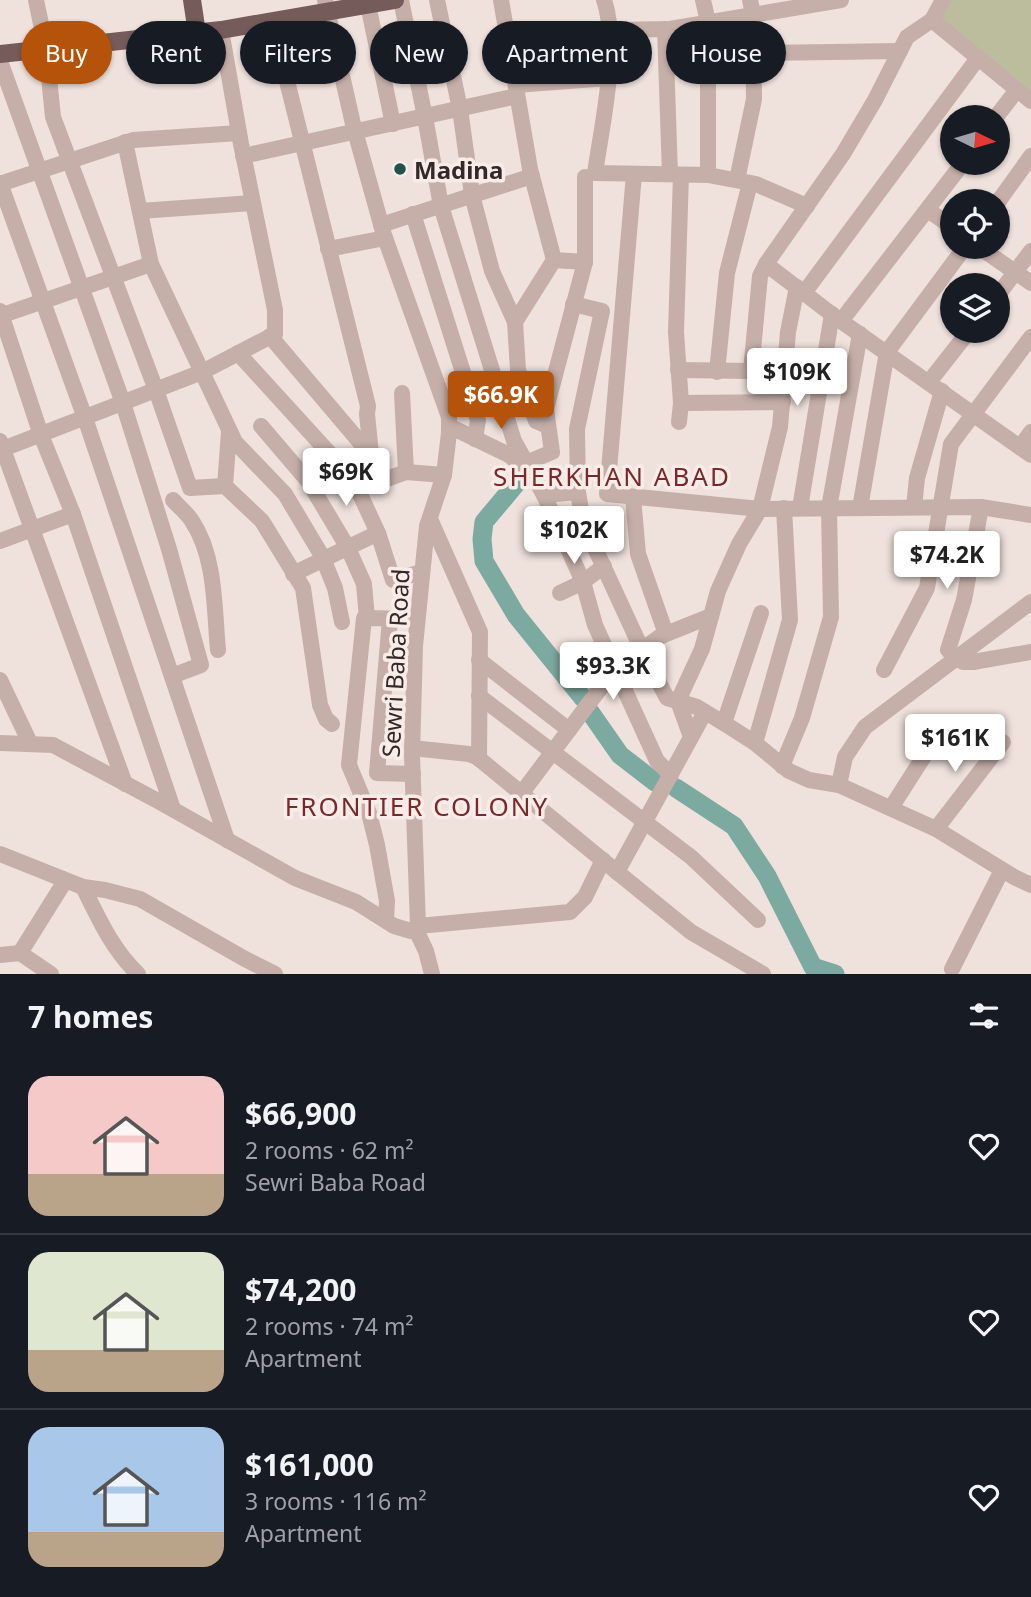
<!DOCTYPE html>
<meta charset="utf-8">
<style>
:root{--surface:#171b24;--page:#20242c;--text:#f1f3f6;--muted:#9ea1a6;--line:#363941;--accent:#b45309}
body{margin:0;font-family:"Noto Sans",sans-serif;background:var(--page);color:var(--text);height:100vh;display:flex;flex-direction:column;font-size:26px;white-space:nowrap}
*{box-sizing:border-box;margin:0}
p{font-size:23px;color:var(--muted)}
.icon{flex:none;width:38px;height:38px;fill:none;stroke:currentColor;stroke-width:2;stroke-linecap:round;stroke-linejoin:round}
.map{position:relative;height:974px;overflow:hidden}
.sheet{display:flex;flex-direction:column;background:var(--surface);flex:1}
.sheet>*{flex:none}
.hud{position:absolute;left:21px;top:21px;width:990px;height:63px;display:flex;gap:14px}
.needle{width:46px;rotate:95deg}
.buttons{position:absolute;left:940px;top:105px;display:grid;gap:14px}
.buttons a{display:grid;place-items:center;width:70px;height:70px;border-radius:50%;background:var(--surface);box-shadow:0 2px 5px #0004;font-size:35px}
.price{position:absolute;translate:-50% -60px;padding:0 16px;border-radius:7px;background:#fff;color:#222;font-size:23px;line-height:46px;filter:drop-shadow(0 2px 4px #0008)}
.price::after{content:'';position:absolute;left:50%;top:42px;width:21px;height:16px;margin-left:-10px;background:inherit;clip-path:polygon(0 0,100% 0,50% 100%)}
.price.current{background:var(--accent);color:#fff}
ul{padding:0;list-style:none}
li{display:flex;align-items:center;gap:21px;height:175px;padding:0 28px}
li+li{border-top:2px solid var(--line)}
li span{display:grid;place-items:center;flex:none;width:196px;height:140px;border-radius:21px;color:#555}
li>.icon{margin-inline-start:auto}
span .icon{width:84px;height:84px;fill:#fffc;stroke-width:1}
li b{font-size:30px}
h2{display:flex;justify-content:space-between;align-items:center;height:84px;padding:0 28px;font-size:30px}
.chip{padding:0 24px;border-radius:32px;background:var(--surface);box-shadow:0 2px 5px #0004;font-size:24px;line-height:63px}
.chip.current{background:var(--accent);color:#fff}
.map>svg:first-child{display:block}
.green{fill:#bbbd9d}
.lines{fill:none;stroke-linecap:round;stroke-linejoin:round}
.river{stroke:#7daaa0;stroke-width:19}
.minor{stroke:#c6afa9;stroke-width:16}
.major{stroke:#755c5a;stroke-width:18}
.poi-dot{fill:#215248;stroke:#f8ece8;stroke-width:2.5}
.labels{text-anchor:middle;dominant-baseline:central;stroke-width:7;stroke-linejoin:round;paint-order:stroke}
.poi-label{font-size:24px;font-weight:bold;fill:#342928;stroke:#f8ece8;text-anchor:start}
.street-label{font-size:24px;fill:#342928;stroke:#f8ece8}
.neighbourhood-label{font-size:26px;letter-spacing:2px;fill:#7c282a;stroke:#f8ece8}
</style>
<div class="map">
<svg width="1031" height="974" viewBox="0 0 1031 974">
<rect width="100%" height="100%" fill="#efe1dc"/>
<!-- green -->
<path class="green" d="M942,0H1031V100L934,19Z"/>
<g class="lines">
<!-- river -->
<g class="river">
<path d="M520,479L484,522L482,539L484,561L516,615L583,698"/>
<path d="M590,712L620,755L655,782"/>
<path d="M676,788L734,826L767,876L813,967L835,974"/>
</g>
<!-- minor -->
<g class="minor">
<path d="M36,0L46,48L53,117L156,390L190,488L225,486"/>
<path d="M367,0L393,124"/>
<path d="M401,0L425,117L441,206L514,441L544,495L583,582L595,625L657,761L671,775"/>
<path d="M437,0L460,109L472,195L492,271L515,322L518,370L536,421L548,426"/>
<path d="M501,0L530,169L554,260L585,262"/>
<path d="M604,0C620,47 602,124 595,173L708,175L756,184L807,206"/>
<path d="M703,0L708,22V175"/>
<path d="M932,20L1031,101"/>
<path d="M272,21L368,406L367,414L374,483"/>
<path d="M665,29L670,174"/>
<path d="M610,30L670,29L841,0"/>
<path d="M753,53L900,51"/>
<path d="M0,61L123,403L169,549L201,665L172,676"/>
<path d="M516,85L608,78"/>
<path d="M996,117L1017,90"/>
<path d="M125,142L151,264L235,442L285,494L322,556L335,588L342,622"/>
<path d="M243,156L517,96"/>
<path d="M634,174L607,494L760,509L981,507L1031,515"/>
<path d="M737,180L754,99L753,14L750,0"/>
<path d="M0,183L85,418L227,840"/>
<path d="M0,184L133,140L239,133"/>
<path d="M998,202L1031,156"/>
<path d="M928,210L952,227"/>
<path d="M140,211L252,203"/>
<path d="M413,214L478,420L475,439"/>
<path d="M381,225L532,176"/>
<path d="M979,247L1031,283"/>
<path d="M328,249L385,238"/>
<path d="M766,264L838,319L1031,455"/>
<path d="M804,293L978,58"/>
<path d="M998,295L1031,251"/>
<path d="M573,304L602,311L577,429L578,492L583,522L642,650L667,698L697,707L730,727L755,743L789,771L809,780L839,785L936,829L1014,877L1031,885"/>
<path d="M0,311L41,435L73,514L173,809"/>
<path d="M0,316L151,264"/>
<path d="M841,321L963,163"/>
<path d="M515,322L554,260"/>
<path d="M270,336L370,454"/>
<path d="M238,353L340,465L358,490L378,533L393,580L422,572"/>
<path d="M678,370L751,371L760,276L766,264L843,154L875,100L907,37L932,20L943,0"/>
<path d="M717,372L727,273L750,183"/>
<path d="M929,382L969,331"/>
<path d="M402,393L406,472"/>
<path d="M681,403L783,402"/>
<path d="M679,422L681,403L676,332L681,175"/>
<path d="M261,426L308,481L348,548L364,584L367,618"/>
<path d="M449,426L509,455L526,469"/>
<path d="M229,432L225,486L262,521L303,588L320,705L326,719L332,724"/>
<path d="M0,441L125,784"/>
<path d="M1020,447L1031,432"/>
<path d="M0,450L202,372L275,334V310L241,144L221,30"/>
<path d="M526,463L552,452L546,409L585,262V177"/>
<path d="M365,487L406,472L444,475"/>
<path d="M544,495L578,492"/>
<path d="M633,497L638,554L666,634"/>
<path d="M173,500C179,507 187,513 192,521C216,557 214,608 218,650"/>
<path d="M914,507L917,478L942,391"/>
<path d="M981,507L964,600L948,650L963,662H973L1031,652"/>
<path d="M800,508L832,314"/>
<path d="M860,508L887,352L965,247"/>
<path d="M430,519L480,632L479,759"/>
<path d="M0,541L73,514"/>
<path d="M293,574L378,533"/>
<path d="M560,593L583,582L604,566"/>
<path d="M390,619L377,773L413,774"/>
<path d="M479,660L569,730"/>
<path d="M884,670L927,588L951,444L1031,337"/>
<path d="M0,680L30,743"/>
<path d="M479,696L691,857L758,920"/>
<path d="M724,723L761,613"/>
<path d="M691,737L678,701L702,649L718,591L739,544L760,509L780,427L788,332L797,287"/>
<path d="M0,743L53,745L158,801L295,878L356,902L394,926L411,931L418,926L412,755L415,646L427,526L444,475L449,433V417L384,235L353,124L325,0"/>
<path d="M755,743L790,620L784,508"/>
<path d="M412,748L469,754L477,757L617,872L705,712"/>
<path d="M782,766L802,718L831,617L829,508L860,334"/>
<path d="M839,785L845,757L865,727L1031,602"/>
<path d="M521,794L614,670L661,636L711,616"/>
<path d="M891,808L933,742"/>
<path d="M936,829L1003,742"/>
<path d="M0,854L83,887L105,890L140,899L245,959L275,974"/>
<path d="M617,872L691,932L763,974"/>
<path d="M83,887C99,919 112,949 138,974"/>
<path d="M386,920L387,901L377,845L369,813L349,765L364,618L417,619"/>
<path d="M418,926L570,912L585,897L603,860"/>
<path d="M415,928L426,951L432,974"/>
<path d="M20,953L51,974"/>
<path d="M0,955L20,953L65,881"/>
<path d="M952,969L1002,870"/>
</g>
<!-- major -->
<g class="major">
<path d="M192,0L197,33"/>
<path d="M0,54L221,30L395,0"/>
</g>
</g>
<!-- markers -->
<circle class="poi-dot" cx="400" cy="169" r="7"/>
<g class="labels">
<!-- poi labels -->
<g class="poi-label">
<text x="414" y="169">Madina</text>
</g>
<!-- street labels -->
<g class="street-label">
<text transform="translate(395 663) rotate(-87)">Sewri Baba Road</text>
</g>
<!-- neighbourhood labels -->
<g class="neighbourhood-label">
<text x="612" y="476">SHERKHAN ABAD</text>
<text x="417" y="806">FRONTIER COLONY</text>
</g>
</g>
</svg>
<div class="buttons">
<a><svg class="needle" viewBox="-14 -14 28 28"><path d="M0-13l5 13h-10z" fill="#e53935"/><path d="M0 13l5-13h-10z" fill="#9ea1a6"/></svg></a>
<a><svg class="icon" aria-label="locate" viewBox="0 0 24 24"><circle cx="12" cy="12" r="6"/><path d="M12 2v4M12 18v4M2 12h4M18 12h4"/></svg></a>
<a><svg class="icon" aria-label="layers" viewBox="0 0 24 24"><path d="M12 4l9 5-9 5-9-5zM3 14l9 5 9-5"/></svg></a>
</div>
<b class="price" style="left:797px;top:408px">$109K</b>
<b class="price current" style="left:501px;top:431px">$66.9K</b>
<b class="price" style="left:346px;top:508px">$69K</b>
<b class="price" style="left:574px;top:566px">$102K</b>
<b class="price" style="left:947px;top:591px">$74.2K</b>
<b class="price" style="left:613px;top:702px">$93.3K</b>
<b class="price" style="left:955px;top:774px">$161K</b>
<div class="hud">
<a class="chip current">Buy</a>
<a class="chip">Rent</a>
<a class="chip">Filters</a>
<a class="chip">New</a>
<a class="chip">Apartment</a>
<a class="chip">House</a>
</div>
</div>
<section class="sheet">
<h2>7 homes<svg class="icon" aria-label="filters" viewBox="0 0 24 24"><path d="M4 7h16M4 17h16"/><circle cx="9" cy="7" r="2"/><circle cx="15" cy="17" r="2"/></svg></h2>
<ul>
<li><span style="background:linear-gradient(#f6c9c9 70%,#b9a48a 0)"><svg class="icon" aria-label="home" viewBox="0 0 24 24"><path d="M3 11l9-7 9 7M6 9v11h12V9"/></svg></span><div><b>$66,900</b><p>2 rooms · 62 m²</p><p>Sewri Baba Road</p></div><svg class="icon" aria-label="heart" viewBox="0 0 24 24"><path d="M12 20l-8-8c-3-5 5-10 8-4 3-6 11-1 8 4z"/></svg></li>
<li><span style="background:linear-gradient(#dfe7d0 70%,#b9a48a 0)"><svg class="icon" aria-label="home" viewBox="0 0 24 24"><path d="M3 11l9-7 9 7M6 9v11h12V9"/></svg></span><div><b>$74,200</b><p>2 rooms · 74 m²</p><p>Apartment</p></div><svg class="icon" aria-label="heart" viewBox="0 0 24 24"><path d="M12 20l-8-8c-3-5 5-10 8-4 3-6 11-1 8 4z"/></svg></li>
<li><span style="background:linear-gradient(#a9c7e8 75%,#b9a48a 0)"><svg class="icon" aria-label="home" viewBox="0 0 24 24"><path d="M3 11l9-7 9 7M6 9v11h12V9"/></svg></span><div><b>$161,000</b><p>3 rooms · 116 m²</p><p>Apartment</p></div><svg class="icon" aria-label="heart" viewBox="0 0 24 24"><path d="M12 20l-8-8c-3-5 5-10 8-4 3-6 11-1 8 4z"/></svg></li>
</ul>
</section>
